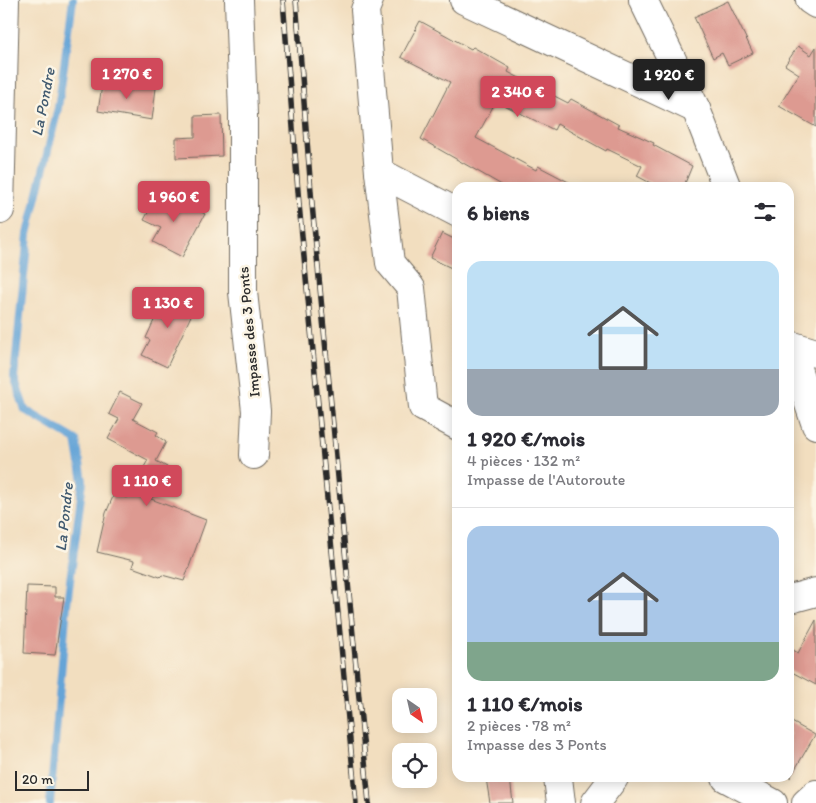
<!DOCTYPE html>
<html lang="fr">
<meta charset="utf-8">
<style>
:root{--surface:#fff;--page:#f7f7f7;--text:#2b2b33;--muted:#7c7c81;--line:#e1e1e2;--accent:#d1495b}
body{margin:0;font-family:Itim,sans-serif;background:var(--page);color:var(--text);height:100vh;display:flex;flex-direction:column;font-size:19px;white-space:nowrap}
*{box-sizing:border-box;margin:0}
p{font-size:16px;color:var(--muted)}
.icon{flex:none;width:28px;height:28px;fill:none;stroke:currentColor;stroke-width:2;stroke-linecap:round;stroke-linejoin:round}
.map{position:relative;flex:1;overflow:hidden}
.panel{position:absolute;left:452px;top:182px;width:342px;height:600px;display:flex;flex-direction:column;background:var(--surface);border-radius:15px;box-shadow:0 2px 12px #0003}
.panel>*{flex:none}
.needle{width:32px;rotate:146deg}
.fabs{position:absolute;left:392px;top:688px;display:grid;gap:10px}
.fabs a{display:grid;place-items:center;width:45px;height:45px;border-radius:10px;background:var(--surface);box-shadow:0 2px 12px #0003;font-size:25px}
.scale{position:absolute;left:15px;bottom:12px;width:74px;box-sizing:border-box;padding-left:5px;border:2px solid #2b2b2b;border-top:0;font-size:14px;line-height:18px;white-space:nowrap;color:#2b2b2b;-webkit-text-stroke:4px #fcf5e5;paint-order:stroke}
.price{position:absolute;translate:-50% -42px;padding:0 11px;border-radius:5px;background:var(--accent);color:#fff;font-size:16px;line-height:32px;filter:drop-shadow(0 1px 2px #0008)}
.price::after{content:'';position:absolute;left:50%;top:30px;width:15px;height:11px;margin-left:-8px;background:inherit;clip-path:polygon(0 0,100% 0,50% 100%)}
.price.active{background:#222;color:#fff}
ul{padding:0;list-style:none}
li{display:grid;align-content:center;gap:10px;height:265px;padding:0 15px}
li+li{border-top:1px solid var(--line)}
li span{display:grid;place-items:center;height:155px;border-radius:15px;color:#555}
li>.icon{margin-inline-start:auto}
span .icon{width:90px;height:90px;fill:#fffc;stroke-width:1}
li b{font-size:21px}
h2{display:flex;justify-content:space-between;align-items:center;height:60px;padding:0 15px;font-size:21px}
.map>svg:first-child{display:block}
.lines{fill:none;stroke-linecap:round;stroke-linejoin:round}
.stream{stroke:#65a4d7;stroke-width:8}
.building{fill:#dd9a91}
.minor-casing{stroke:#716a5f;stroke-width:30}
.minor{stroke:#fff;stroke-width:28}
.rail-casing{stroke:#2b2b2b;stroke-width:5.5}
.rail{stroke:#fcf5e5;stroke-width:4;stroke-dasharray:11;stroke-linecap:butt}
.labels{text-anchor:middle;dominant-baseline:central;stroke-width:5;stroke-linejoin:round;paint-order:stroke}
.street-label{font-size:15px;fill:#2b2b2b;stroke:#fcf5e5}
.water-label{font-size:16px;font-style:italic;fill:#425b70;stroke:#fcf5e5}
</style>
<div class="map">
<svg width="816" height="803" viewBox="0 0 816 803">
<rect width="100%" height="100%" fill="#fcf5e5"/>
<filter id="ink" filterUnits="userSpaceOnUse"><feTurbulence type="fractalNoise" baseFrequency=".02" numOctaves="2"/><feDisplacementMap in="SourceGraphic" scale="10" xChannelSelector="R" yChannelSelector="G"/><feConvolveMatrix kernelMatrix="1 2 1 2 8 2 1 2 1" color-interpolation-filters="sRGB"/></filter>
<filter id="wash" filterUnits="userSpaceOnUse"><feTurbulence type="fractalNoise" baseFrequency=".0096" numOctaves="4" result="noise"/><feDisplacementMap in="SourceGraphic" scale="20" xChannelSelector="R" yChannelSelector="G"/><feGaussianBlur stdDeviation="1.12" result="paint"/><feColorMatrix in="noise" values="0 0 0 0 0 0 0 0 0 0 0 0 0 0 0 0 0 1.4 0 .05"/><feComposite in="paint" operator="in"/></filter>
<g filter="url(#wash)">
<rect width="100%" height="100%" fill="#f2debf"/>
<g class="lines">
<!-- stream -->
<path class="stream" d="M50,803L67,604L83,481L76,440L25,410L14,377L28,234L58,108L73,0"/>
</g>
<g id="blocks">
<!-- building -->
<g class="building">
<path d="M728,1L753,53L728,65L722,53L713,58L694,17Z"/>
<path d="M420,21L471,49L473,47L510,68L508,72L568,103L571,99L619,125L618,127L654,143L653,145L692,166L683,188H660L637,176L642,166L607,149L606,151L557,124L554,130L496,101L476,138L536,170L538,166L580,188H507L421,139L450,82L401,57Z"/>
<path d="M798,46L811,55L816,47V127L779,106L799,74L785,65Z"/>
<path d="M103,79L156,88L152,120L98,111Z"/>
<path d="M221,115L222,156L176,158V138L195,137V116Z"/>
<path d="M160,190L205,214L182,257L153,242L161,228L144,220Z"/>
<path d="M442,233L458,241V271L430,258Z"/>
<path d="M167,292L196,305L167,367L142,355L150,340L146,338Z"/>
<path d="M120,392L142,403L133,419L158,432L156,435L166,442L156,461L167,467L151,499L206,520L184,581L162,575L160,577L132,567L134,561L97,552L106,513L115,492L127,498L148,460L108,439L119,419L109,414Z"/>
<path d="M27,586L55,587V597H64L55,655L24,653Z"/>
<path d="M816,620V685L790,671V648L798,653Z"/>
<path d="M790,721L815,735L790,778Z"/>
<path d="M486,778H510L513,803H490Z"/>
</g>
</g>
</g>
<g filter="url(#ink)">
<use href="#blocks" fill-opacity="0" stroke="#716a5f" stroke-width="1"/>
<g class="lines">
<!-- minor casing -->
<g class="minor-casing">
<g id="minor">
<path d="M239,0L243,114V292L256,411L254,455"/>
<path d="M369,0L365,10L379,172L390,263L411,288L423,407L458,426"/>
<path d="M464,0L696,109"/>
<path d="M643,0L696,109L727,188"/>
<path d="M810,0L816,4"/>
<path d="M379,172L458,213"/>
<path d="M0,210L5,0"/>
<path d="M790,345L816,353"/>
<path d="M790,348L816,425"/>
<path d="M790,599L816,592"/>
<path d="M558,778L561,803"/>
<path d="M726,778L773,803"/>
<path d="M595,803L614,778"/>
<path d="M806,803L816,794"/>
</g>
</g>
<!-- minor -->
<use href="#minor" class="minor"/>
<!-- rail casing -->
<g class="rail-casing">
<g id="rail">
<path d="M283,0L299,204L356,803"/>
<path d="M296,0L312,204L369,803"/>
</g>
</g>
<!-- rail -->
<use href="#rail" class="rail"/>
</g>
</g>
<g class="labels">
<!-- street labels -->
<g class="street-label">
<text transform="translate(249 332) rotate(-95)">Impasse des 3 Ponts</text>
</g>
<!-- water labels -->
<g class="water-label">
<text transform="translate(43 102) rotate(-79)">La Pondre</text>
<text transform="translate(64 517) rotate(-84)">La Pondre</text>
</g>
</g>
</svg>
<div class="fabs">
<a><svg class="needle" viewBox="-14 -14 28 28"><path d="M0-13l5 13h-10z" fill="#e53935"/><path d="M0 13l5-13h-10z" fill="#7c7c81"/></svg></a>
<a><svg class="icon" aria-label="locate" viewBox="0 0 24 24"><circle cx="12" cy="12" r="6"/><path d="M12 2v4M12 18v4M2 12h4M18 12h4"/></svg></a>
</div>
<div class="scale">20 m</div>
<b class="price" style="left:127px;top:100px">1 270 €</b>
<b class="price active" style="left:669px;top:101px">1 920 €</b>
<b class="price" style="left:518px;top:118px">2 340 €</b>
<b class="price" style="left:174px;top:223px">1 960 €</b>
<b class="price" style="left:168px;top:329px">1 130 €</b>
<b class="price" style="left:147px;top:507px">1 110 €</b>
<section class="panel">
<h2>6 biens<svg class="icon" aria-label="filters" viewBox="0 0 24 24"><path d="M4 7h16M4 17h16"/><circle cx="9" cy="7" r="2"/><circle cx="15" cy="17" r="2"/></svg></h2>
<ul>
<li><span style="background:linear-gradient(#bfe0f5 70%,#9aa5b1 0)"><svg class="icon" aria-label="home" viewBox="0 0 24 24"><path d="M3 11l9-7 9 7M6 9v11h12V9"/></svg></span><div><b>1 920 €/mois</b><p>4 pièces · 132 m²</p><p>Impasse de l'Autoroute</p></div></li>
<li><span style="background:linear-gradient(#a9c7e8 75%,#7fa58c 0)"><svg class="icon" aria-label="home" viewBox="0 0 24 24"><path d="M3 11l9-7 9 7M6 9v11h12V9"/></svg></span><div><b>1 110 €/mois</b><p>2 pièces · 78 m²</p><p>Impasse des 3 Ponts</p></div></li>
</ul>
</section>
</div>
